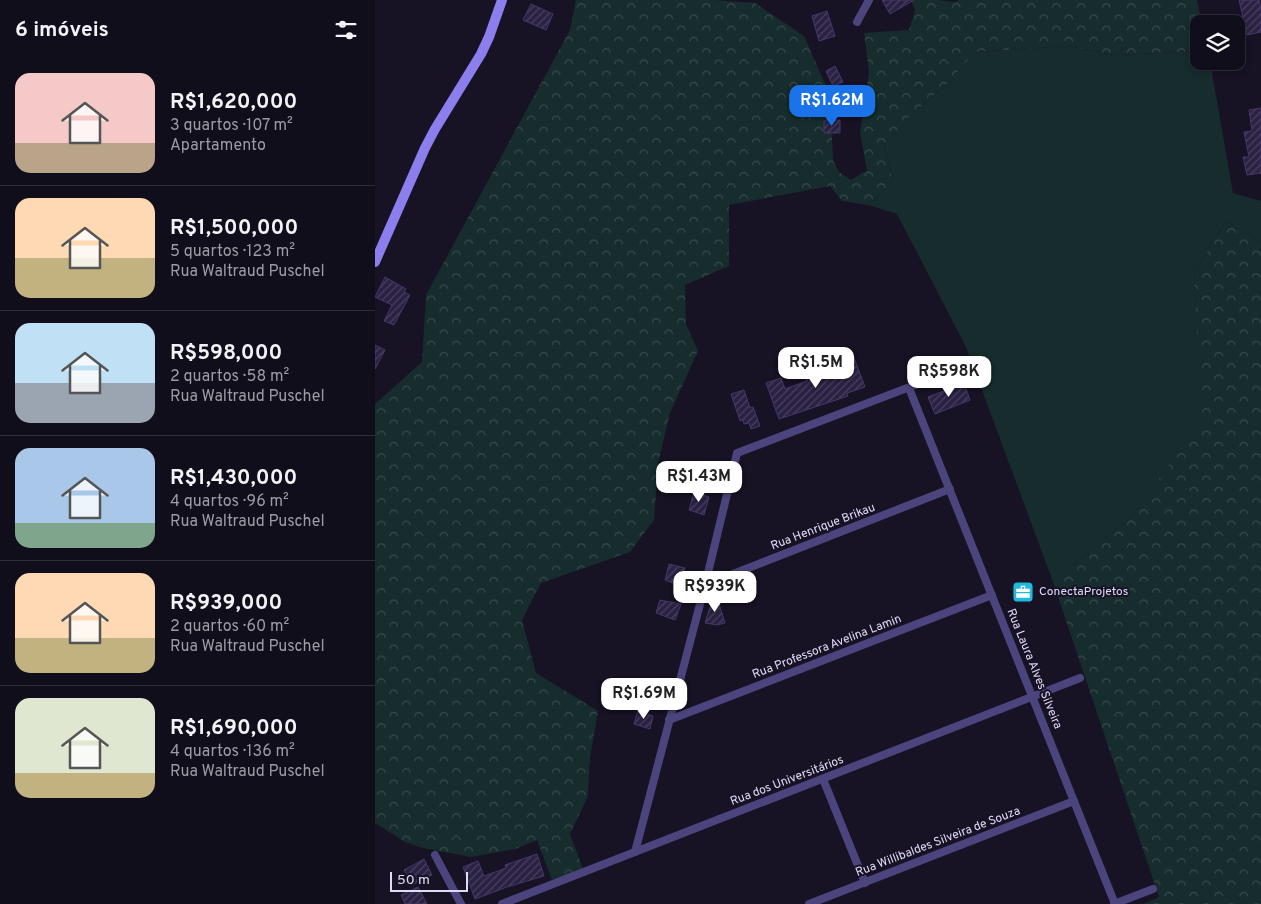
<!DOCTYPE html>
<html lang="pt">
<meta charset="utf-8">
<style>
:root{--surface:#110e1b;--page:#1e1c28;--text:#f1f3f6;--muted:#9c9ca3;--line:#302e3a;--accent:#1a73e8}
body{margin:0;font-family:Overpass,sans-serif;background:var(--page);color:var(--text);height:100vh;display:flex;flex-direction:column;font-size:19px;white-space:nowrap}
*{box-sizing:border-box;margin:0}
p{font-size:16px;color:var(--muted)}
.icon{flex:none;width:28px;height:28px;fill:none;stroke:currentColor;stroke-width:2;stroke-linecap:round;stroke-linejoin:round}
.map{position:relative;flex:1;overflow:hidden}
.details{display:flex;flex-direction:column;background:var(--surface);width:375px}
.details>*{flex:none}
.fabs{position:absolute;left:815px;top:15px;display:grid;gap:10px}
.fabs a{display:grid;place-items:center;width:55px;height:55px;border-radius:10px;background:var(--surface);box-shadow:0 2px 8px #0003,0 0 0 1px var(--line);font-size:25px}
.scale{position:absolute;left:15px;bottom:12px;width:78px;box-sizing:border-box;padding-left:5px;border:2px solid #e1dbfa;border-top:0;font-size:14px;line-height:18px;white-space:nowrap;color:#e1dbfa;-webkit-text-stroke:4px #171224;paint-order:stroke}
.price{position:absolute;translate:-50% -42px;padding:0 11px;border-radius:10px;background:#fff;color:#222;font-size:16px;line-height:32px;filter:drop-shadow(0 1px 2px #0008)}
.price::after{content:'';position:absolute;left:50%;top:30px;width:15px;height:11px;margin-left:-8px;background:inherit;clip-path:polygon(0 0,100% 0,50% 100%)}
.price.on{background:var(--accent);color:#fff}
ul{padding:0;list-style:none}
li{display:flex;align-items:center;gap:15px;height:125px;padding:0 15px}
li+li{border-top:1px solid var(--line)}
li span{display:grid;place-items:center;flex:none;width:140px;height:100px;border-radius:15px;color:#555}
li>.icon{margin-inline-start:auto}
span .icon{width:60px;height:60px;fill:#fffc;stroke-width:1}
li b{font-size:21px}
h2{display:flex;justify-content:space-between;align-items:center;height:60px;padding:0 15px;font-size:21px}
main{display:flex;flex:1;min-height:0}
.map>svg:first-child{display:block}
.green{fill:#162c2d}
.forest{fill:url(#forest-crowns)}
.building{fill:url(#building-hatch);stroke:#46366c}
.lines{fill:none;stroke-linecap:round;stroke-linejoin:round}
.street{stroke:#4c447d;stroke-width:8}
.secondary{stroke:#8c7eed;stroke-width:10}
.labels{text-anchor:middle;dominant-baseline:central;stroke-width:4;stroke-linejoin:round;paint-order:stroke}
.street-label{font-size:12px;fill:#e1dbfa;stroke:#171224}
.poi-label{font-size:12px;fill:#e1dbfa;stroke:#171224;text-anchor:start}
</style>
<main>
<section class="details">
<h2>6 imóveis<svg class="icon" aria-label="filters" viewBox="0 0 24 24"><path d="M4 7h16M4 17h16"/><circle cx="9" cy="7" r="2"/><circle cx="15" cy="17" r="2"/></svg></h2>
<ul>
<li><span style="background:linear-gradient(#f6c9c9 70%,#b9a48a 0)"><svg class="icon" aria-label="home" viewBox="0 0 24 24"><path d="M3 11l9-7 9 7M6 9v11h12V9"/></svg></span><div><b>R$1,620,000</b><p>3 quartos · 107 m²</p><p>Apartamento</p></div></li>
<li><span style="background:linear-gradient(#ffd9b3 60%,#c2b280 0)"><svg class="icon" aria-label="home" viewBox="0 0 24 24"><path d="M3 11l9-7 9 7M6 9v11h12V9"/></svg></span><div><b>R$1,500,000</b><p>5 quartos · 123 m²</p><p>Rua Waltraud Puschel</p></div></li>
<li><span style="background:linear-gradient(#bfe0f5 60%,#9aa5b1 0)"><svg class="icon" aria-label="home" viewBox="0 0 24 24"><path d="M3 11l9-7 9 7M6 9v11h12V9"/></svg></span><div><b>R$598,000</b><p>2 quartos · 58 m²</p><p>Rua Waltraud Puschel</p></div></li>
<li><span style="background:linear-gradient(#a9c7e8 75%,#7fa58c 0)"><svg class="icon" aria-label="home" viewBox="0 0 24 24"><path d="M3 11l9-7 9 7M6 9v11h12V9"/></svg></span><div><b>R$1,430,000</b><p>4 quartos · 96 m²</p><p>Rua Waltraud Puschel</p></div></li>
<li><span style="background:linear-gradient(#ffd9b3 65%,#c2b280 0)"><svg class="icon" aria-label="home" viewBox="0 0 24 24"><path d="M3 11l9-7 9 7M6 9v11h12V9"/></svg></span><div><b>R$939,000</b><p>2 quartos · 60 m²</p><p>Rua Waltraud Puschel</p></div></li>
<li><span style="background:linear-gradient(#dfe7d0 75%,#c2b280 0)"><svg class="icon" aria-label="home" viewBox="0 0 24 24"><path d="M3 11l9-7 9 7M6 9v11h12V9"/></svg></span><div><b>R$1,690,000</b><p>4 quartos · 136 m²</p><p>Rua Waltraud Puschel</p></div></li>
</ul>
</section>
<div class="map">
<svg width="886" height="904" viewBox="0 0 886 904">
<defs>
<pattern id="forest-crowns" width="20" height="18" patternUnits="userSpaceOnUse" patternTransform="scale(1.25)"><rect width="20" height="18" fill="#162c2d"/><path d="M2 6a3 3 0 1 1 6 0M12 15a3 3 0 1 1 6 0" fill="none" stroke="#384a4c"/></pattern>
<pattern id="building-hatch" width="6" height="6" patternUnits="userSpaceOnUse" patternTransform="scale(1.25)"><rect width="6" height="6" fill="#2b2143"/><path d="M-1 1l2-2M0 6l6-6M5 7l2-2" fill="none" stroke="#49415f"/></pattern>
</defs>
<rect width="100%" height="100%" fill="#171224"/>
<!-- green -->
<path class="green" d="M694,46L738,55L824,51V61H835L858,193L886,201V242L851,221L819,273L827,420L758,515L678,582L591,347L522,214L493,205L518,181L509,145L535,116L571,85L600,52Z"/>
<!-- forest -->
<g class="forest">
<path d="M201,0H340L380,3L429,36L455,95L458,160L464,172L476,180L492,170L485,133L494,72L489,33L534,30L540,10L536,0H562L580,2L584,0H822L827,24H824V51L738,55L694,46L600,52L571,85L535,116L509,145L518,181L493,205L467,201L455,186L354,205V266L310,285L311,324L323,351L295,413L283,463L279,520L255,552L166,583L147,620L161,673L223,711L215,757L213,796L195,834L208,869L177,880L162,840L140,849L96,857L48,848L30,842L0,823V404L47,362L51,295L195,30Z"/>
<path d="M851,221L886,242V904H768L784,897L678,582L758,515L826,420L819,273Z"/>
</g>
<!-- building -->
<g class="building">
<path d="M507,0H539L515,14Z"/>
<path d="M864,0H884L886,9V32L872,35Z"/>
<path d="M156,4L178,14L171,30L148,20Z"/>
<path d="M452,11L460,36L444,41L437,16Z"/>
<path d="M460,66L468,82L458,86L451,71Z"/>
<path d="M886,108V173L872,175L868,157H874L869,132L877,131L874,110Z"/>
<path d="M465,120V133H449V121Z"/>
<path d="M10,277L31,289L29,292L35,295L19,325L9,321L17,305L0,297Z"/>
<path d="M0,345L10,350L0,369Z"/>
<path d="M479,358L490,387L472,393L473,396L404,419L391,383L406,378L410,389L432,381L430,374L453,366V368Z"/>
<path d="M589,383L595,400L560,414L553,397Z"/>
<path d="M369,390L375,408L378,407L385,426L376,429L374,423L369,424L368,420L365,421L356,394Z"/>
<path d="M319,492L334,497L329,515L314,510Z"/>
<path d="M294,564L310,568L306,586L290,580Z"/>
<path d="M340,591L350,623L342,625L330,623Z"/>
<path d="M285,600L306,604L300,620L281,613Z"/>
<path d="M263,711L278,716L275,729L259,724Z"/>
<path d="M162,854L169,876L132,887L100,899L88,867L103,861L109,876L131,868L130,865Z"/>
<path d="M49,859L57,875L37,885L29,870Z"/>
<path d="M43,887L52,904H30L26,895Z"/>
</g>
<g class="lines">
<!-- street -->
<g class="street">
<path d="M482,22L494,0"/>
<path d="M534,388L740,904"/>
<path d="M330,585L575,489"/>
<path d="M294,720L617,595"/>
<path d="M448,779L490,883"/>
<path d="M260,852L330,585L362,453L587,367"/>
<path d="M60,855L86,904"/>
<path d="M127,904L705,678"/>
<path d="M434,904L699,801"/>
<path d="M739,904L778,889"/>
</g>
<!-- secondary -->
<path class="secondary" d="M0,262L50,148L60,129L106,54L114,37L127,0"/>
</g>
<!-- icons -->
<defs>
<g id="office-square" transform="scale(1.125)"><rect x="-9" y="-9" width="18" height="18" rx="4" fill="#20bae0" stroke="#171224"/><path d="M-6-3h4V-5.5h4V-3h4V5H-6ZM-1-4.5V-3h2v-1.5ZM-6 0V1H6V0Z" fill="#fff"/></g>
</defs>
<g fill-rule="evenodd">
<use href="#office-square" x="648" y="592"/>
</g>
<g class="labels">
<!-- street labels -->
<g class="street-label">
<text transform="translate(448 527) rotate(-21)">Rua Henrique Brikau</text>
<text transform="translate(452 647) rotate(-21)">Rua Professora Avelina Lamin</text>
<text transform="translate(659 669) rotate(68)">Rua Laura Alves Silveira</text>
<text transform="translate(412 781) rotate(-21)">Rua dos Universitários</text>
<text transform="translate(563 842) rotate(-21)">Rua Willibaldes Silveira de Souza</text>
</g>
<!-- poi labels -->
<g class="poi-label">
<text x="664" y="592">ConectaProjetos</text>
</g>
</g>
</svg>
<div class="fabs">
<a><svg class="icon" aria-label="layers" viewBox="0 0 24 24"><path d="M12 4l9 5-9 5-9-5zM3 14l9 5 9-5"/></svg></a>
</div>
<div class="scale">50 m</div>
<b class="price on" style="left:457px;top:127px">R$1.62M</b>
<b class="price" style="left:441px;top:389px">R$1.5M</b>
<b class="price" style="left:574px;top:398px">R$598K</b>
<b class="price" style="left:324px;top:503px">R$1.43M</b>
<b class="price" style="left:340px;top:613px">R$939K</b>
<b class="price" style="left:269px;top:720px">R$1.69M</b>
</div>
</main>
